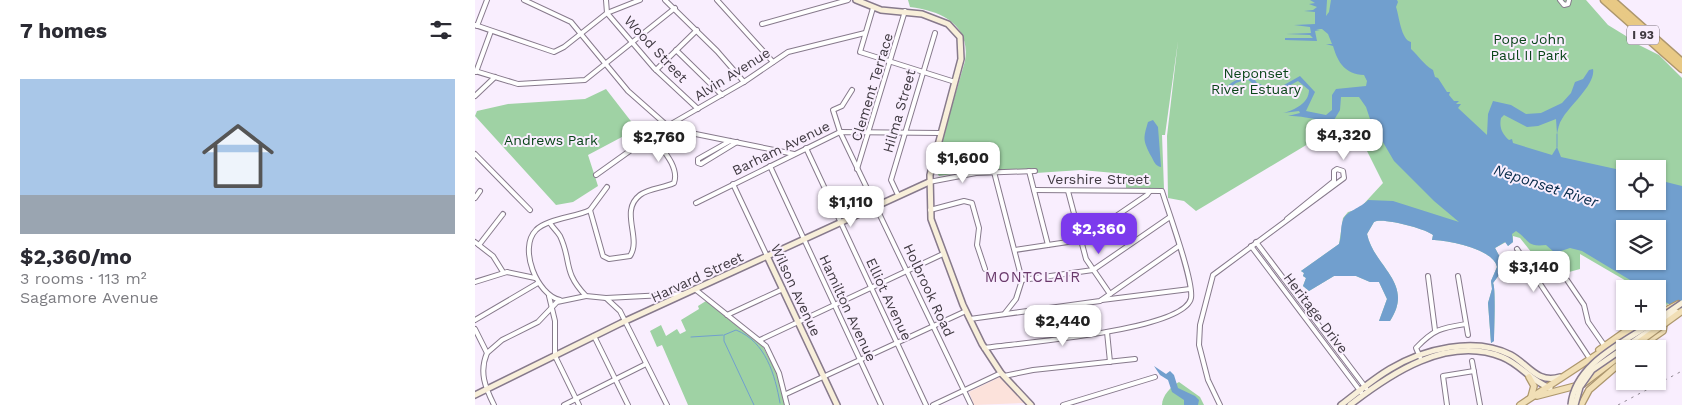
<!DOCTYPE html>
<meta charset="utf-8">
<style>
:root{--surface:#fff;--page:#f2f2f3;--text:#2b2b33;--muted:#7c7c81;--line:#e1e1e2;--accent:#7c3aed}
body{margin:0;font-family:"Work Sans",sans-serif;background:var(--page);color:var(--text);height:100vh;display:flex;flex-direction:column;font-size:19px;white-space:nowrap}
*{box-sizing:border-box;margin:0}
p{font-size:16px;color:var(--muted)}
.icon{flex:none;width:28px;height:28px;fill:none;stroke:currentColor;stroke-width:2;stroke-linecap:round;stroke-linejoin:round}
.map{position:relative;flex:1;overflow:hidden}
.drawer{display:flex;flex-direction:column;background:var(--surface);width:475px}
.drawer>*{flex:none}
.controls{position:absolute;left:1141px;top:160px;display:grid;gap:10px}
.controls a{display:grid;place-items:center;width:50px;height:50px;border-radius:0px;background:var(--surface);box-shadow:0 1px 4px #0004;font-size:25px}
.price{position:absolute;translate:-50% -42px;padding:0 11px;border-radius:10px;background:#fff;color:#222;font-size:16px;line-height:32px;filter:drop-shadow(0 1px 2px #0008)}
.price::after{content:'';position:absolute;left:50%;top:30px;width:15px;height:11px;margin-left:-8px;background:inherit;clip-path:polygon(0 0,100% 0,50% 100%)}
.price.current{background:var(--accent);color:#fff}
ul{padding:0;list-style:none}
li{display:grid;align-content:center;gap:10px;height:265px;padding:0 20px}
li+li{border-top:1px solid var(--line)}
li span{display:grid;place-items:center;height:155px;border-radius:0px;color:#555}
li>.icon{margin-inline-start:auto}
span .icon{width:90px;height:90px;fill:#fffc;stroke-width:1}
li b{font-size:21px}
h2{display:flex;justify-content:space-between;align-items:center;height:60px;padding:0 20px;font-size:21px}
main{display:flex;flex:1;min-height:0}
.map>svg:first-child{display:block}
.education{fill:#fce2db}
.green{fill:#9fd2a4;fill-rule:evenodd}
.water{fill:#719fce;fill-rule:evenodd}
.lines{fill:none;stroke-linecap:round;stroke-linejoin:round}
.stream{stroke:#719fce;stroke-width:1}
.street-casing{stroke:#877a8c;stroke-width:6}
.secondary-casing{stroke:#877a8c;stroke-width:8}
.primary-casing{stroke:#ad976e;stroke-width:8}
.highway-casing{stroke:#ad976e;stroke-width:9}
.street{stroke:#fff;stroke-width:4}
.secondary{stroke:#f8efda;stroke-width:5}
.primary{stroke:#f1dfb6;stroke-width:5.5}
.highway{stroke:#e8c985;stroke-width:6}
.rail{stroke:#8f8792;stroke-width:1;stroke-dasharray:2.5 5;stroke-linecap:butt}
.secondary-bridge-casing{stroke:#877a8c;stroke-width:8;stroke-linecap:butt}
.primary-bridge-casing{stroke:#ad976e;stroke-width:8;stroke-linecap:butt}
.secondary-bridge{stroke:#f8efda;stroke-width:5}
.primary-bridge{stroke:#f1dfb6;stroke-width:5.5}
.labels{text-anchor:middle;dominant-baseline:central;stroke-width:4;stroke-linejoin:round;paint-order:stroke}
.shield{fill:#f9eefe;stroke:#78707a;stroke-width:1}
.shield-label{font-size:12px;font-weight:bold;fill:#403a42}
.park-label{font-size:14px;fill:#0a4519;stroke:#f9eefe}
.street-label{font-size:14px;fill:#403a42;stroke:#f9eefe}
.water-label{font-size:15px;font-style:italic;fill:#072b4a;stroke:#f9eefe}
.neighbourhood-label{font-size:15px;letter-spacing:1px;fill:#6a396b;stroke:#f9eefe}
</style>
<main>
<section class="drawer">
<h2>7 homes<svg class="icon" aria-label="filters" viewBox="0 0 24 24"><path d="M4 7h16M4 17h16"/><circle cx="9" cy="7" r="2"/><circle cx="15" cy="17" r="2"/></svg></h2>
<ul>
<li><span style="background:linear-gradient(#a9c7e8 75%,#9aa5b1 0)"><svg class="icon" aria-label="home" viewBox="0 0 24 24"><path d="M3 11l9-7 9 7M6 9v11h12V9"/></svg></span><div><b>$2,360/mo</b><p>3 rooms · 113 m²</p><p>Sagamore Avenue</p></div></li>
</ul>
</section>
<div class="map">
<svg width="1207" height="405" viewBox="0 0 1207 405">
<rect width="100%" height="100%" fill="#f9eefe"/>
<!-- education -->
<path class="education" d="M525,377L550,403L499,405L494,392Z"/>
<!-- green -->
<g class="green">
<path d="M433,0H708V4V0H1111L1133,25L1151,36L1156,41L1184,55L1207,78V294L1192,305L1183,299L1182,289H1165L1105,254V269L1076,277L1045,238L1038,236V242L1033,246L1031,242L1020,248L1027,261V271L1018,283C1021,288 1019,331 1019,341L1016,343L1013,303L1017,289L1016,281L1022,267C1019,249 972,240 957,240L958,235C951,229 907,217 899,222L892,234C899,267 940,283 915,321H904L912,299L904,282H895L881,276H859L834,291L828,286L831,278L828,276L829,273L826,271L864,244L868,218L873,212L884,209L908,183L886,139L872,127L838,141L721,211L709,201L693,198L692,136L703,41L690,135H687L689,189L651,188V174L606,170L561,173V169L496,171L464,176L459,168L490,61C496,25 467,11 435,7ZM1150,169H1182V201H1150ZM1150,229H1182V261H1150Z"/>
<path d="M131,89L162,129L113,155L123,186L98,202L81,205L0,116L2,111L33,104L110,99Z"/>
<path d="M231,301L288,347L302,373L310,405H213L187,345L182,347L175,331L186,325L191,336L202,329L205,334L211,331L206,320L224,309L223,306Z"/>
<path d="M704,382L725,397L729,405H687C687,396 696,386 704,382Z"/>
</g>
<!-- water -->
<g class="water">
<path d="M835,0H852L851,16L854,12L856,0H922L923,2L921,7C924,15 926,40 936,42V49C944,56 948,64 958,70L960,77L963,78L972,92H975L974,95L979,101H984L981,104H986L983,108L1012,135L1013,114L1018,101L1036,105L1051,114L1066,113L1087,103L1096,93L1100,82L1108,79L1114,70L1118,69C1121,84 1094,106 1087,119C1084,123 1083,129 1082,134L1081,119L1063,126L1052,127L1029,115L1026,118C1024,127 1027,134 1034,140L1037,139L1038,143L1077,155L1082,147L1086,157L1150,171V201H1182L1183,180L1207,186V311L1183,298L1182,289H1170L1107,251L1095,248L1080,253L1071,245C1050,247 1056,241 1041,231L1037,234L1038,242L1033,246L1030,242L1020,248L1027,261V271L1018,283C1021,288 1019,331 1019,341L1016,343L1013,303L1017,289L1016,281L1022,267C1019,249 972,240 957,240L958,235C951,229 907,217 899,222L892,234C899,267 940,283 915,321H904L912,299L904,282H895L881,276H859L834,291L828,286L831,278L828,276L829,273L826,271L864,244C867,236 865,228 868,220C871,211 886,208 893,200L918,201L984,222L959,201L919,161L902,132L888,130L897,125L891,107L884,97H866L865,110L859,120L860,124L854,122L855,126L846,121L840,123V119C827,117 826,116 813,116L825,113L824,111L808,113C820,110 834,103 834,90L823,81L800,93L782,87L772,79L761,83L751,91L750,95L745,96C750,85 765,75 778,77L782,83L800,90L825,76L840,92L831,111L851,115L857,110V95L861,89L891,86L892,81L889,75C870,74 863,63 858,46L851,44H857L853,34L847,29H841L845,30L840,31L842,41L810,40V38H838L835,35L811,34L836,33L835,27L819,25L840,24V12L829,11L838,10L842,7L834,4L840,3ZM1150,229H1182V261H1150Z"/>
<path d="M678,120L683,127L686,167C680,166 679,161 676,156C668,140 668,139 673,122Z"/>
<path d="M679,366L691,374L695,371L699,375L703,388L720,396L724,400L723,405H709V400L697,392L693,380L685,375Z"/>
</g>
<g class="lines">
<!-- stream -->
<g class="stream">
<path d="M1082,147V134"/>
<path d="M216,337L248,335"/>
<path d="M279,405L249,341V335L261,330C291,342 300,375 305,403"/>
</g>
<!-- street casing -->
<g class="street-casing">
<g id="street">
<path d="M49,0L96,22L153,91L196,129L319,154"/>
<path d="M131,0L132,13L179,68L223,109"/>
<path d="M190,0L242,51L269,82"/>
<path d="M242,0L298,62"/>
<path d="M1085,0L1089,5L1093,4L1094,0"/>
<path d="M398,8L385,52L480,82"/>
<path d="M287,24L373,0"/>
<path d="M0,25L79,52L89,47L132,13L165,0"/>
<path d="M2,26L12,0"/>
<path d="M201,50L247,95"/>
<path d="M181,70L222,30"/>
<path d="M0,71L43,84L110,80L200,8"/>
<path d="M1,72L16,31"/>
<path d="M377,90L367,106L358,110L365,132L496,405"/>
<path d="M0,96L20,77"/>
<path d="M255,141L223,159V163L226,164L262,142"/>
<path d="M331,148L451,405"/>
<path d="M0,154L55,210"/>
<path d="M295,166L406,405"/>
<path d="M382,169L430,11"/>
<path d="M554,171L573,245"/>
<path d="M519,172L547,280L541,299L530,313"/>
<path d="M121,175L177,135L269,82L313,52L390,33"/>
<path d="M454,182L501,173L560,171"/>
<path d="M258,184L292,256"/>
<path d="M593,191L611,259L635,294"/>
<path d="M423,195L416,180L460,33"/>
<path d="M0,198L5,191"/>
<path d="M221,203L365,132L465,133"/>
<path d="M115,210L132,187"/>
<path d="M455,210L489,201L497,203L504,228L502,245L510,269"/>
<path d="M75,223C78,228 82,231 85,236C97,261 87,271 111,296L131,298L145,311L192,405"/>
<path d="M0,242L18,256L28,272"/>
<path d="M781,242L891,388"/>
<path d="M4,245L28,214"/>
<path d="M776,246L886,392"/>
<path d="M1042,249L1115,359"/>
<path d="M540,250L606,240L672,195L675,191"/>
<path d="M953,276L960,330"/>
<path d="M983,276L993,335"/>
<path d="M547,280L618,270L695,217"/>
<path d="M1092,280L1109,305L1113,322L1129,345"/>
<path d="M0,282L32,272L60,278"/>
<path d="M221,290L291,346L304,373L312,405"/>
<path d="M74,296L80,321V356L104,405"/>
<path d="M131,298L209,294"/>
<path d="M85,300C62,295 43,248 61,230C71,219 101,217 115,210L128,256L134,259L155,256C167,238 144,211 165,195C174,188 189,188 199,183C205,167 186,148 177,135"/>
<path d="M627,300L715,289"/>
<path d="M252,315L308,289"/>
<path d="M495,319L625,301L704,246"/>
<path d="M0,320L63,283"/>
<path d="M0,329L12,353C4,372 10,387 19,405"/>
<path d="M632,332L635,362"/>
<path d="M119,336L153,405"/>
<path d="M285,340L468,254"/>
<path d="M509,348C541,343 710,331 716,298C719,281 693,211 687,191L559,190"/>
<path d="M12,353L27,340L63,322L82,302L111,296"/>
<path d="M945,357L941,348C959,329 966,328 991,324"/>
<path d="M997,361L1005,405"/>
<path d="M529,376L558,370L660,359"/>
<path d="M311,394L491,311"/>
<path d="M89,405L171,364"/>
<path d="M458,405L526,373"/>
<path d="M588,405L680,377"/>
<path d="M745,405L733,380L724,345L725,325L738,275L869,178L868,171L862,169L859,171V181L812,219"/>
<path d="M972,405L968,376L999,371"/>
</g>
</g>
<!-- secondary casing -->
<g class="secondary-casing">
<g id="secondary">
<path d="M381,0L406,10L447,14L473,24L485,37L486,59L455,175L456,219L488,305L507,344L526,373L556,405"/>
<path d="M292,256L362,405"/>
<path d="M0,395L146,323L454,182"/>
<path d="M866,405C882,393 898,379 915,369C948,349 1000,336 1036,355C1054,365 1062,384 1085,377"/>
<path d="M875,405C915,374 972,335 1027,357C1045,364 1056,381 1075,388"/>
</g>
</g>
<!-- primary casing -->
<g class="primary-casing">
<g id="primary">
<path d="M1182,315L1203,304"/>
<path d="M1162,349L1188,331L1189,324L1182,315"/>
<path d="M1124,350L1165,321"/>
<path d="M1054,377L1059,386L1056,397"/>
<path d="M1062,396L1108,384L1150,352"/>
<path d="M1045,405L1173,321"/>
<path d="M1106,405L1114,390L1150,359"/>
</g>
</g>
<!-- highway casing -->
<g class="highway-casing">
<g id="highway">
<path d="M1129,0L1207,69"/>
<path d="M1137,0L1207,62"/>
</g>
</g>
<!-- street -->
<use href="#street" class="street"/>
<!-- secondary -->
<use href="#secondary" class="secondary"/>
<!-- primary -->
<use href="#primary" class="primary"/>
<!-- highway -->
<use href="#highway" class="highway"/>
<!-- rail -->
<path class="rail" d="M1143,405L1207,371"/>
<!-- secondary-bridge casing -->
<g class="secondary-bridge-casing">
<g id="secondary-bridge">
<path d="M1182,320L1207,303"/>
<path d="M1096,405C1100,363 1149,343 1180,321"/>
<path d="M1100,405L1105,387L1117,370L1201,312"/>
</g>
</g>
<!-- primary-bridge casing -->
<g class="primary-bridge-casing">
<path id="primary-bridge" d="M1156,348L1207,311"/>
</g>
<!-- secondary-bridge -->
<use href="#secondary-bridge" class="secondary-bridge"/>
<!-- primary-bridge -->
<use href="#primary-bridge" class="primary-bridge"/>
</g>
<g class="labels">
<!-- shield labels -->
<rect class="shield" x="1152" y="25.5" width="32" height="19" rx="4"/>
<g class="shield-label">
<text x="1168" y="35">I 93</text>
</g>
<!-- park labels -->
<g class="park-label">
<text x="1054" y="39">Pope John<tspan x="1054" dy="16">Paul II Park</tspan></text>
<text x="781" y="73">Neponset<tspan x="781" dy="16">River Estuary</tspan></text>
<text x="76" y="140">Andrews Park</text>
</g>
<!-- street labels -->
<g class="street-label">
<text transform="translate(181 49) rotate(47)">Wood Street</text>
<text transform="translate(257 74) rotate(-32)">Alvin Avenue</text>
<text transform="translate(397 87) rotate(-73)">Clement Terrace</text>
<text transform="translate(424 111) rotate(-74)">Hilma Street</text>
<text transform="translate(306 148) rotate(-26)">Barham Avenue</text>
<text x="623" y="179">Vershire Street</text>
<text transform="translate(222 277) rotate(-25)">Harvard Street</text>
<text transform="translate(321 290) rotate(65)">Wilson Avenue</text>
<text transform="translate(454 290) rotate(65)">Holbrook Road</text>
<text transform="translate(414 299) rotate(65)">Elliot Avenue</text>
<text transform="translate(373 308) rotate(65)">Hamilton Avenue</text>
<text transform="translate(841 313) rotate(53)">Heritage Drive</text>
</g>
<!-- water labels -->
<g class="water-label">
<text transform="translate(1071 186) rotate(18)">Neponset River</text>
</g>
<!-- neighbourhood labels -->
<g class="neighbourhood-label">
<text x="558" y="277">MONTCLAIR</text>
</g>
</g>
</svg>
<div class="controls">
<a><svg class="icon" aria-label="locate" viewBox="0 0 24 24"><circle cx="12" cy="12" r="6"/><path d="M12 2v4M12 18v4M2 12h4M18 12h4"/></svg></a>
<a><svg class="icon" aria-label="layers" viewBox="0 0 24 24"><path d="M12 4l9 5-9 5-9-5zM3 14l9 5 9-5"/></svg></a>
<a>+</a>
<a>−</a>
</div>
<b class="price" style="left:869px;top:161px">$4,320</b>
<b class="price" style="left:184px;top:163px">$2,760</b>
<b class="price" style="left:488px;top:184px">$1,600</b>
<b class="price" style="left:376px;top:228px">$1,110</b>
<b class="price current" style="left:624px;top:255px">$2,360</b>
<b class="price" style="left:1059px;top:293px">$3,140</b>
<b class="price" style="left:588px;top:347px">$2,440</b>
</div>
</main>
